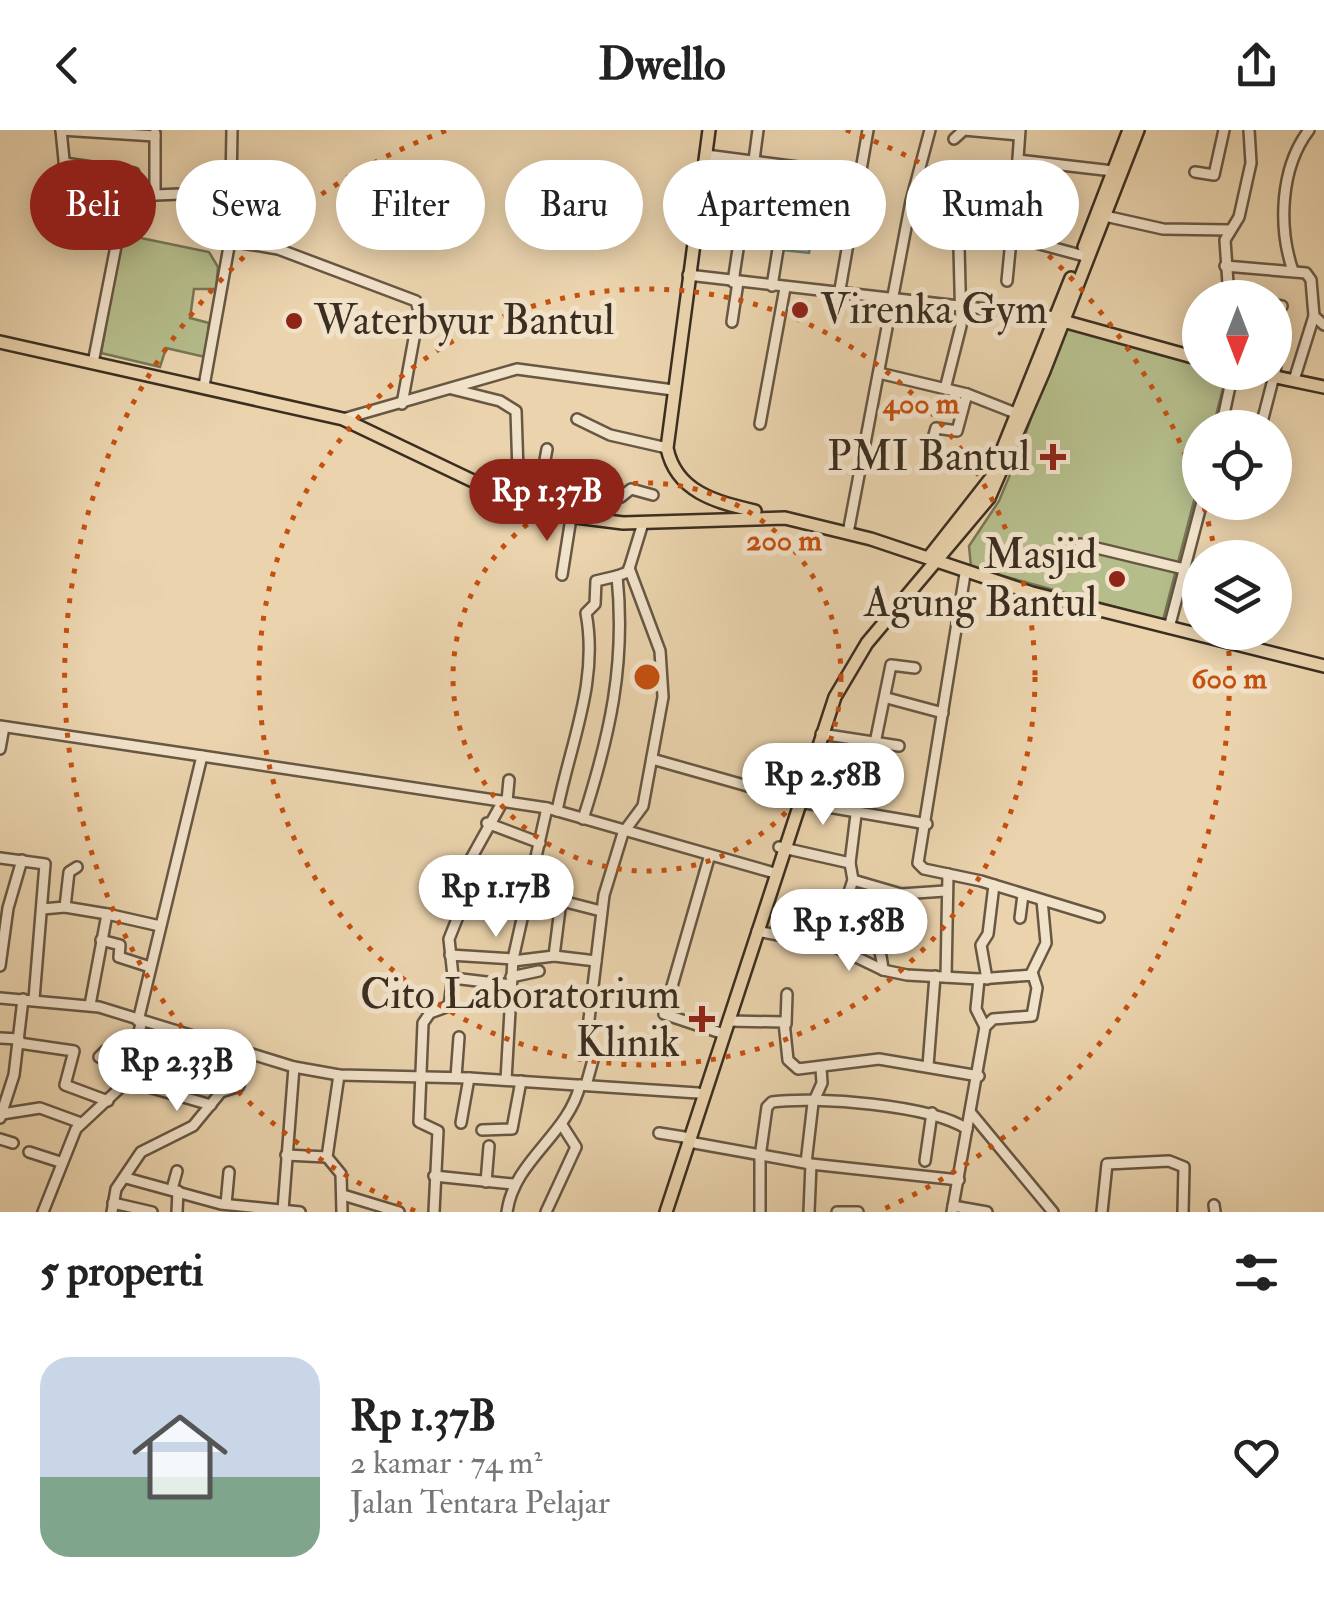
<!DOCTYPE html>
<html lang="id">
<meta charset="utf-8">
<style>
:root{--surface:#fff;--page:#f6f6f6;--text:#222;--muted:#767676;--accent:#8f2418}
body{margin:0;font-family:"IM FELL Double Pica",serif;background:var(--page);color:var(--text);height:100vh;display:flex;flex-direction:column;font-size:38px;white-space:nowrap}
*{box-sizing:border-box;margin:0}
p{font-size:32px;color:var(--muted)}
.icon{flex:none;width:55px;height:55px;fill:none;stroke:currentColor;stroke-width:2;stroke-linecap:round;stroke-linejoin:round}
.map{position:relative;height:1082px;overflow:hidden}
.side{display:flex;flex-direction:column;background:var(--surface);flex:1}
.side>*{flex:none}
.top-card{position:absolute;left:30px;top:30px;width:1265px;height:90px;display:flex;gap:20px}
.needle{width:65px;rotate:180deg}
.controls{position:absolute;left:1182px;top:150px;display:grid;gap:20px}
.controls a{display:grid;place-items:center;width:110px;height:110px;border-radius:50%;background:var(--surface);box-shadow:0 5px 25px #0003;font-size:50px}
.price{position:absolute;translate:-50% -85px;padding:0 22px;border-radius:35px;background:#fff;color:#222;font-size:32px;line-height:65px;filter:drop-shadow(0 2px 5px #0008)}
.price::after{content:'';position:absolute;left:50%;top:60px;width:30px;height:22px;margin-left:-15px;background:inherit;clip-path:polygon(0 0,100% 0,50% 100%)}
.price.selected{background:var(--accent);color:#fff}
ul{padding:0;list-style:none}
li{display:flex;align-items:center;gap:30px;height:250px;padding:0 40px}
li span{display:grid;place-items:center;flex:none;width:280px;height:200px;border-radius:30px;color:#555}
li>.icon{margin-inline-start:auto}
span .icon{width:120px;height:120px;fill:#fffc;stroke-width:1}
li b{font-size:42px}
h2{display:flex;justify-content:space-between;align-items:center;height:120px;padding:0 40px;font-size:42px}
.tag{padding:0 35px;border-radius:45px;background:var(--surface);box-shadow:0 5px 25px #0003;font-size:35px;line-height:90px}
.tag.selected{background:var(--accent);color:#fff}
header{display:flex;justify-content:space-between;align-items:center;height:130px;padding:0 40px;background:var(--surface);font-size:45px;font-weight:700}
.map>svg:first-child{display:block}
.green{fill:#b5bd8b;stroke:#787656;stroke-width:2.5}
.water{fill:#98b7ac;stroke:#738074;stroke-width:2.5}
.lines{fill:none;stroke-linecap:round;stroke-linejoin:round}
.minor-casing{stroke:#675743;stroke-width:14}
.major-casing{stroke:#3b2e20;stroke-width:16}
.minor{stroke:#f1e2ca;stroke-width:9}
.major{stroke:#ead3ad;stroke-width:11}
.ring{fill:none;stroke:#c55010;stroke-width:5;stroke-dasharray:5 10}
.poi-dot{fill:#8f2418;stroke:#f1e2ca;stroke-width:4}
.labels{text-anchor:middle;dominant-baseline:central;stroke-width:10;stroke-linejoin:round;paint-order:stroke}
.poi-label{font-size:42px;fill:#3b2e20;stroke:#f1e2ca;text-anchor:end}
.centre{fill:#c55010;stroke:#f1e2ca;stroke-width:5}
.ring-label{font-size:30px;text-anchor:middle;font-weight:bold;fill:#c55010;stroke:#f1e2ca;stroke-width:10;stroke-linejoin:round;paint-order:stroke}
</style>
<header><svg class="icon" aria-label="back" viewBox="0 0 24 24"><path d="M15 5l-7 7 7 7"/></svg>Dwello<svg class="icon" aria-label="share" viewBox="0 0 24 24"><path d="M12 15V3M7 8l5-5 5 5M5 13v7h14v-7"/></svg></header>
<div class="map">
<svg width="1324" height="1082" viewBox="0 0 1324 1082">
<rect width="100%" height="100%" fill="#ead3ad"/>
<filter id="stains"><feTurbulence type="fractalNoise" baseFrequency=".002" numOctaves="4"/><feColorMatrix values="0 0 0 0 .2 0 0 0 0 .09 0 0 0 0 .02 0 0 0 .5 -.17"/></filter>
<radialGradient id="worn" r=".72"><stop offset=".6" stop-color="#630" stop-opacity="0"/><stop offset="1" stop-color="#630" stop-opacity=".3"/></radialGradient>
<!-- green -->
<g class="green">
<path d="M136,107L209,122L218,137L216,159H194L190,188L209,193L205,227L166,218L160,237L101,223L120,114Z"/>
<path d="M1064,193L1200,229V242L1227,243L1213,297L1200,298V348L1163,490L971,437L969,416L999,371L1017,328Z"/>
</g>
<!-- water -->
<path class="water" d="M786,90L814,94L809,123L782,120Z"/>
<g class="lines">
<!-- minor casing -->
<g class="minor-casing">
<g id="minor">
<path d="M61,0L66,50L74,59V94L117,111L129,106L137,61"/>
<path d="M61,0L155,6"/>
<path d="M155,3V65"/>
<path d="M954,9L964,0L1019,5"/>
<path d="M706,25L860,45"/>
<path d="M754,30L758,0"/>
<path d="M1018,30L1113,41"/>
<path d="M64,33L134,43L137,61L155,65L232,62"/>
<path d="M1195,42L1214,45L1224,0"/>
<path d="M698,81L782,91"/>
<path d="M1105,86L1163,99L1229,100"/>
<path d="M958,106L1032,112L1088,127"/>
<path d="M230,111L278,119L416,171L419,181L402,274"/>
<path d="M1225,136L1306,143L1311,150L1314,186L1324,195"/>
<path d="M1293,141C1278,97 1280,38 1309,0"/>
<path d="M688,145L1056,187"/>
<path d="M1007,151L1011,110"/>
<path d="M733,152L743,86"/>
<path d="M772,156L786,70L798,38"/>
<path d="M839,165L868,0"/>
<path d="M1229,168L1225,110L1239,87L1251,33L1249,0"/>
<path d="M1275,175L1282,176"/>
<path d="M732,192L738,152"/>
<path d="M93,233L117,111"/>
<path d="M1275,241L1279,219"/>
<path d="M879,243L967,264L1018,284"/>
<path d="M1294,250L1314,186"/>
<path d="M204,256L230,111L232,0"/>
<path d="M452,259L500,271L516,281L519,373"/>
<path d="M945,259L961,196L958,79L967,72L1003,77L1015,71L1020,0"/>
<path d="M343,289L517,239L673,260"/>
<path d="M577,289L610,305L667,318"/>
<path d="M760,294L785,158"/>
<path d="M1261,296L1275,242"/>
<path d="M1221,298L1233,242"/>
<path d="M930,319L936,298L957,301L967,264"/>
<path d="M578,355L621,367L631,359L653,365"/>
<path d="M536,379L547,319"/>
<path d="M848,403L911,71L930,0"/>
<path d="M1080,414L1184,439"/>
<path d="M965,444L918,733L924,739L981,751L1099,787"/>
<path d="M562,445L571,388"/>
<path d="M1169,498L1202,372"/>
<path d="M887,568L943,583"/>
<path d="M0,596L202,626"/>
<path d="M821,604L899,616"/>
<path d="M875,613L891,535L915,538"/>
<path d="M0,619L4,597"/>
<path d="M652,629L751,657"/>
<path d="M507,671L509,650"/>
<path d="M799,672L927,694"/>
<path d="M557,681C570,614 599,552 586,483L595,474L596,451L617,446"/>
<path d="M583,689C610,605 626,534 617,446L628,442L643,393"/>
<path d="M487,693L540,713"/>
<path d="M779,717L850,733"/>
<path d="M0,728L45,734L34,869"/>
<path d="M709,728L664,884L718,902"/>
<path d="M468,734L530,749"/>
<path d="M853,750L901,764L945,761"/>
<path d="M527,762L601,781"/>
<path d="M463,774L494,782"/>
<path d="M65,777L107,784L90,875"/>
<path d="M42,779L65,777L69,742L77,737"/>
<path d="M107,784L160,796"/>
<path d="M1020,788L1023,765"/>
<path d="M842,795C873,800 880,809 883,840"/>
<path d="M757,801L833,816L883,840L907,845L979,849L1033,845L1037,858L1032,886L993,889L985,897L952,1082"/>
<path d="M101,810L120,815L119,827L150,837"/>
<path d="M810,811L815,794L838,795L853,750L850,733L865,612"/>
<path d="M450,825L513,829"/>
<path d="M554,826L596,831"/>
<path d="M513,831L554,826L561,771"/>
<path d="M0,836L8,778L22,730"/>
<path d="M1031,844L1046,813L1042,770"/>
<path d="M511,847L539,841"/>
<path d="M946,847L948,744"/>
<path d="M453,848L511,855"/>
<path d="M979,849L976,879L985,897"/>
<path d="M987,849L981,815L988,804L994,755"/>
<path d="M0,868L99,877L294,937L339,945L469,948L698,963"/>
<path d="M138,891L202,626L547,678L771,742"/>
<path d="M728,891L784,892L788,930L798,939L879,929L979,946"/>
<path d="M786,894L787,864"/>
<path d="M0,908L19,909"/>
<path d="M19,913L74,921L65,955L108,971"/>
<path d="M99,927L105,921L131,927"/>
<path d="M928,936L935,846"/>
<path d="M339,945L327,1027L341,1044L342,1082"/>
<path d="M456,947L459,907"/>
<path d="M124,950L211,975"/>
<path d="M506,950L513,829L547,678"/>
<path d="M586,955L593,930L587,920V906L604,765L623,703L643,676L663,567L660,521L629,438"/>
<path d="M971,983L1053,1082"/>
<path d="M2,984L40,978L81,993"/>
<path d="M0,988L14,945L23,869"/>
<path d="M461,993L469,948"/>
<path d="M482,1000L512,999L521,951"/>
<path d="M659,1003L684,1007"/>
<path d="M0,1009L13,1013"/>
<path d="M689,1012L811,1034L959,1050"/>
<path d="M29,1022L60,1032"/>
<path d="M286,1025L327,1027"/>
<path d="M925,1031L932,983"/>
<path d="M806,1033L813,973L822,953L821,938"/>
<path d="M434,1046L513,1054"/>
<path d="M126,1048L221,1074L300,1082"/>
<path d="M486,1052L489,1016"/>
<path d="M172,1059L177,1041"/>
<path d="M343,1065L399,1082"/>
<path d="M113,1073L152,1082"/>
<path d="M226,1074L229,1042"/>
<path d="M1214,1075L1215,1082"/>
<path d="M953,1076L987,1082"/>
<path d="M283,1080L294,937"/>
<path d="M43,1082L76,999L121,957L142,892"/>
<path d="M112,1082L116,1059L141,1022L193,996L221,962L239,956L249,923"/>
<path d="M177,1082L178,1061"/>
<path d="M434,1082L438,1001L419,992L423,893L430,883L449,876L453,846L449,809L463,774L468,734L503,671"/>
<path d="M507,1082C514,1030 568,1005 580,955"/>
<path d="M546,1082L576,1017L562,995"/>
<path d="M760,1082V1027L767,977L772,972C816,966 931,975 967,999"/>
<path d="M809,1082L811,1034"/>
<path d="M837,1082H858"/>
<path d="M1102,1082L1107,1034L1169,1031L1184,1037L1183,1082"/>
</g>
</g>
<!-- major casing -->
<g class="major-casing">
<g id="major">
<path d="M709,0L667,318C676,362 716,372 755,381"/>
<path d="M1084,117L1129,0"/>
<path d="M1063,191L1200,229"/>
<path d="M0,212L343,289L519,373L552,384L623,393L785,388L871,409L1032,463L1324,536"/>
<path d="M1252,242L1324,257"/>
<path d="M929,427L991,348L1071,148"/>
<path d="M666,1082L835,567L867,513L989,368L1044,241L1138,0"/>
</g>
</g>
<!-- minor -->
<use href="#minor" class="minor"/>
<!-- major -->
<use href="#major" class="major"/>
</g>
<!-- distance rings -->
<g class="ring">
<circle cx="647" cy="547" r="194"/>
<circle cx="647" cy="547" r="388"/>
<path d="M415 1081A582 582 0 0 1 448 0M846 0A582 582 0 0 1 1199 362M1204 377A582 582 0 0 1 1216 426M1228 506A582 582 0 0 1 879 1081"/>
</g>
<!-- markers -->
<g class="poi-dot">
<circle cx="800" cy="180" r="10"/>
<circle cx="294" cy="191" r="10"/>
<path d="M1048 312h10v10h10v10h-10v10h-10v-10h-10v-10h10z"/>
<circle cx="1117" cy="449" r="10"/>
<path d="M697 874h10v10h10v10h-10v10h-10v-10h-10v-10h10z"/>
</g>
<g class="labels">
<!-- poi labels -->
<g class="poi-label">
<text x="820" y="180" text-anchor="start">Virenka Gym</text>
<text x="314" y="191" text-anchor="start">Waterbyur Bantul</text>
<text x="1030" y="327">PMI Bantul</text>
<text x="1097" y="425">Masjid<tspan x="1097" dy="48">Agung Bantul</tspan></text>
<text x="680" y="865">Cito Laboratorium<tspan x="680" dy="48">Klinik</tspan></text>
</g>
</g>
<circle cx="647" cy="547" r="15" class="centre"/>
<g class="ring-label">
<text x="921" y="283">400 m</text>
<text x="784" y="420">200 m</text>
<text x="1229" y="558">600 m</text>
</g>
<rect width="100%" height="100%" filter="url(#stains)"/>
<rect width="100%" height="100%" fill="url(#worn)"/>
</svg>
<div class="controls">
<a><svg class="needle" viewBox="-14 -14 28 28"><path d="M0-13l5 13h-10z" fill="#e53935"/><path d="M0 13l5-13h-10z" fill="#767676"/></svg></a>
<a><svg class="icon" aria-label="locate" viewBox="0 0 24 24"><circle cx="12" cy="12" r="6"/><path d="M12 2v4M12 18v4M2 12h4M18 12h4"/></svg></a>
<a><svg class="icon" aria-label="layers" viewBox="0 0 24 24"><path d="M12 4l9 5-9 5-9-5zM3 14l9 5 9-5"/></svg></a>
</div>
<b class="price selected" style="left:547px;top:414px">Rp 1.37B</b>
<b class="price" style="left:823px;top:698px">Rp 2.58B</b>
<b class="price" style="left:496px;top:810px">Rp 1.17B</b>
<b class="price" style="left:849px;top:844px">Rp 1.58B</b>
<b class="price" style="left:177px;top:984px">Rp 2.33B</b>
<div class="top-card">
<a class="tag selected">Beli</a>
<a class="tag">Sewa</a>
<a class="tag">Filter</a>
<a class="tag">Baru</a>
<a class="tag">Apartemen</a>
<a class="tag">Rumah</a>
</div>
</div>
<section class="side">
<h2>5 properti<svg class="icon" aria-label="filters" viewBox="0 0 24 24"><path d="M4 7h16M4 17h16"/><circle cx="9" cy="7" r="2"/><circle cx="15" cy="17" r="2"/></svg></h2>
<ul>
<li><span style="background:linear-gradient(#c9d6e8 60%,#7fa58c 0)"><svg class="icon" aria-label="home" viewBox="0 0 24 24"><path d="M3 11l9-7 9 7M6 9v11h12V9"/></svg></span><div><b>Rp 1.37B</b><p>2 kamar · 74 m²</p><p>Jalan Tentara Pelajar</p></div><svg class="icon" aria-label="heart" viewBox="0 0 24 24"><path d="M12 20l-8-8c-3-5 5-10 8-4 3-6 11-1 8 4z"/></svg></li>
</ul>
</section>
